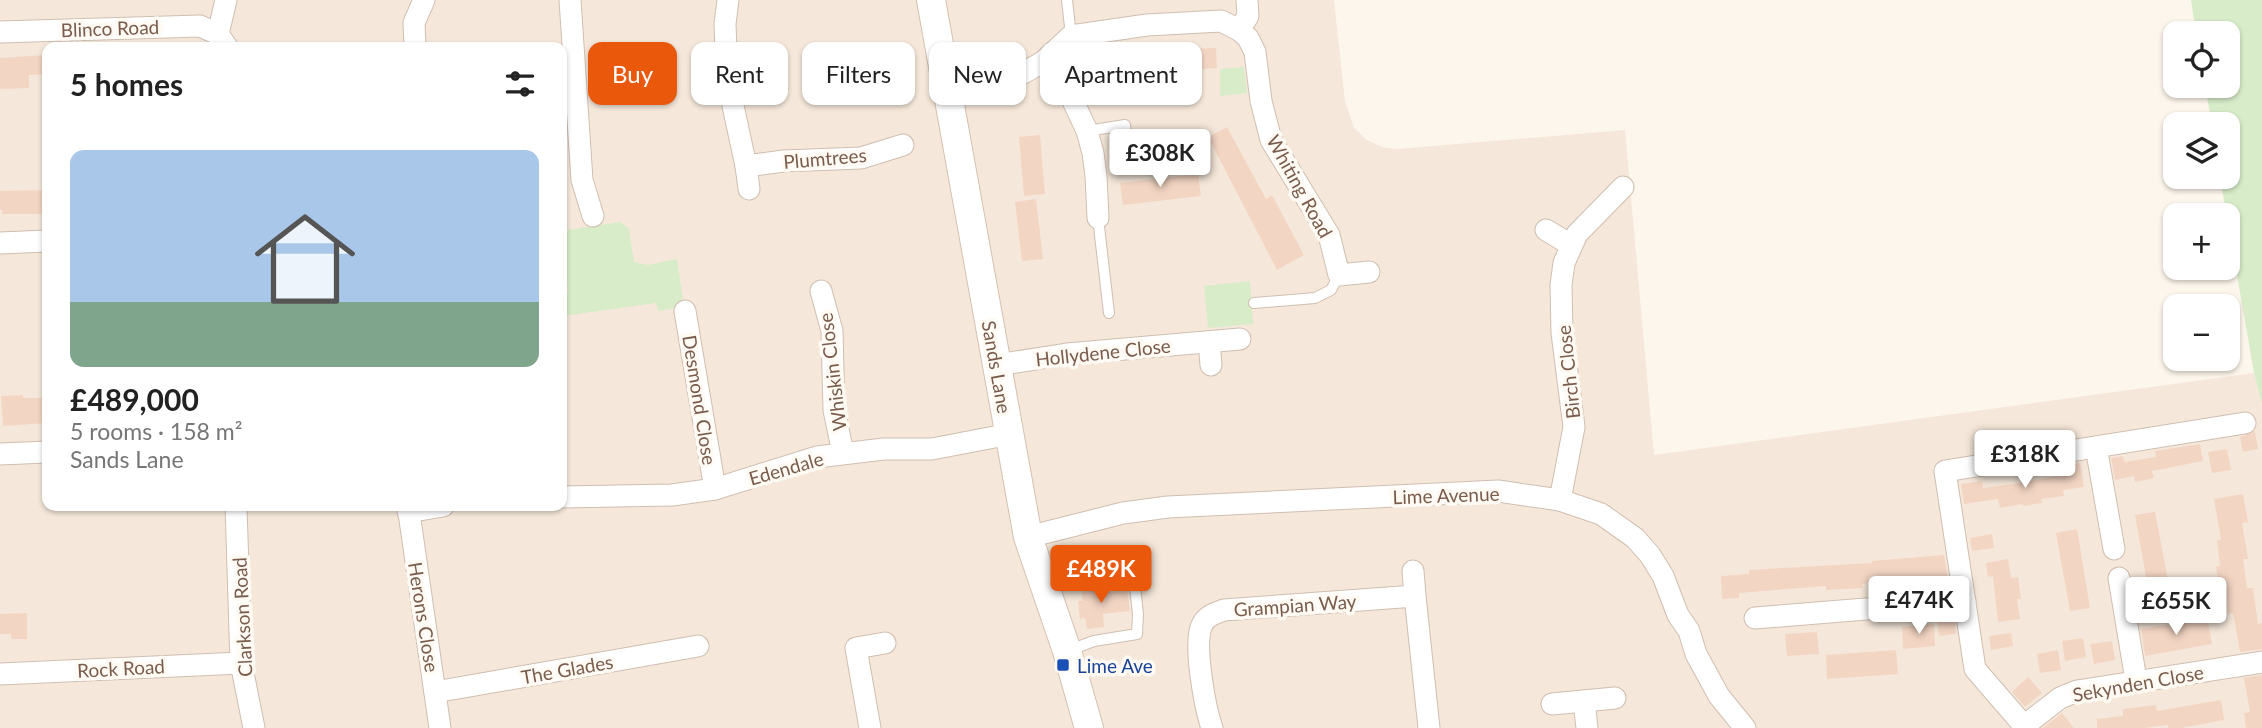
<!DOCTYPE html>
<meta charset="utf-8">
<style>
:root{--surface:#fff;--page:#f6f6f6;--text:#222;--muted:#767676;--accent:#ea580c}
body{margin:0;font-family:Lato,sans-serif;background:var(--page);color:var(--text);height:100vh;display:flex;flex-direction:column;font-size:26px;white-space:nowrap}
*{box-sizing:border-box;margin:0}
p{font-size:23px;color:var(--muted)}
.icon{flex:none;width:38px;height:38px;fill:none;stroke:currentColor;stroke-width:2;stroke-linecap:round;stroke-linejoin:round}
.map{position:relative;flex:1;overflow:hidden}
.sheet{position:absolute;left:42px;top:42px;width:525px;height:469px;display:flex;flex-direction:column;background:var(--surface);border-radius:14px;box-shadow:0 2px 5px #0004}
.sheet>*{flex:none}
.hud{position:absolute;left:588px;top:42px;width:665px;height:63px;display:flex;gap:14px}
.fabs{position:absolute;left:2163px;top:21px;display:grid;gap:14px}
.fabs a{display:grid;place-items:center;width:77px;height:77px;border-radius:14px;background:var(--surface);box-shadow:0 2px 5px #0004;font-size:35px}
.price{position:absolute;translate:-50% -60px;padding:0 16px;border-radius:7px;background:#fff;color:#222;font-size:23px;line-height:46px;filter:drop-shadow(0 2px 4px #0008)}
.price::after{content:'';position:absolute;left:50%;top:42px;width:21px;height:16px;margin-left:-10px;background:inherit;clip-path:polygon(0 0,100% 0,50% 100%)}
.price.on{background:var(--accent);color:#fff}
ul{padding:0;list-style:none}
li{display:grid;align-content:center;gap:14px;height:371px;padding:0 28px}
li span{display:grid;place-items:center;height:217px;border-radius:14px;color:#555}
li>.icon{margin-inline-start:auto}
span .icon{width:126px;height:126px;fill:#fffc;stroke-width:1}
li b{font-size:30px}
h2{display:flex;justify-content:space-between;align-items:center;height:84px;padding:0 28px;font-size:30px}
.pill{padding:0 24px;border-radius:14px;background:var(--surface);box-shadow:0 2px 5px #0004;font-size:24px;line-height:63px}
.pill.on{background:var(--accent);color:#fff}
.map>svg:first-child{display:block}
.residential{fill:#f5e8da;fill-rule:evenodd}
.green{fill:#d8ecc9}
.building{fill:#f3d5c3}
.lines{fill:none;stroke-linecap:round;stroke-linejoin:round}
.lane-casing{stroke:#d1beb0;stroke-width:12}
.street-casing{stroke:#d1beb0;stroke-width:23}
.secondary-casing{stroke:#d6c0b0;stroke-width:30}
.lane{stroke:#fff;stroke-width:10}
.street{stroke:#fff;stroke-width:21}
.secondary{stroke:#fff;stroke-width:28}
.transit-dot{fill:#1a4fb4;stroke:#fffaf3;stroke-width:2.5}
.labels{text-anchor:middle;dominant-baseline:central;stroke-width:7;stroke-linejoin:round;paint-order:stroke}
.street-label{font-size:19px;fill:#7a5c4d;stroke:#fffaf3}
.transit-label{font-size:19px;fill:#164399;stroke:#fffaf3;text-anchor:start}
</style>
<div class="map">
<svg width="2262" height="728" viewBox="0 0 2262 728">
<rect width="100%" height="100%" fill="#fdf6ec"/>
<!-- residential -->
<path class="residential" d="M0,0H1334L1345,101L1354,128L1367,140L1382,147L1397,149L1625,130L1654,455L2254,373L2262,405V728H0ZM47,47H562V506H47Z"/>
<!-- green -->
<g class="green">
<path d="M2191,0H2262V405L2254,373L2220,177H2228V124H2212L2205,86H2228V33H2196Z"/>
<path d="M1244,67L1247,93L1220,96V69Z"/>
<path d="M620,222L629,229L634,262L648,265L677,259L684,307L658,311L656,303L563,316L562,295L568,291L562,231Z"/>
<path d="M1250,281L1253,324L1208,328L1204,286Z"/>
</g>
<!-- building -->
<g class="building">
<path d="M1186,43V49L1216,48L1217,68L1187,70V64L1085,69L1084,48Z"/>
<path d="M47,55V74L29,75V88L0,89V58Z"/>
<path d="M1227,127L1266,199L1272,195L1304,255L1277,270L1208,137Z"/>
<path d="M1040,135L1045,194L1024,196L1019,137Z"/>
<path d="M1198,174L1201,196L1123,205L1120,183Z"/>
<path d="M47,190V214H2V210H0V191Z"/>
<path d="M1036,199L1043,259L1022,261L1015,202Z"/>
<path d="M23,395V398H47V423L3,426L1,396Z"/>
<path d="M2255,431L2258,449L2243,452L2240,437Z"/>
<path d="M2200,444L2203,461L2152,471L2154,478L2135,482L2134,476L2115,480L2111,458L2123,456L2124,462L2156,457L2155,451Z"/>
<path d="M2227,449L2231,470L2212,473L2208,452Z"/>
<path d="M2080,463L2084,487L2063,490L2064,496L2041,499L2042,503L2023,506V504L2000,508L1998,499L1964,504L1961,484L1982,481L1983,488L2020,483L2067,474L2066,465Z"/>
<path d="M2243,494L2248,522L2242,523L2248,559H2243L2247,588H2253L2258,624L2262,623V649L2240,652L2233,613L2228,614L2225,588L2219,589L2216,566H2220L2217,540H2221L2214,499Z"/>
<path d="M2155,512L2170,591L2149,594L2135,515Z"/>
<path d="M2077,529L2090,608L2070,611L2056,533Z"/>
<path d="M1992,534L1994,548L1972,551L1970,538Z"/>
<path d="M1944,555L1948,578L1912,582V580L1862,584L1863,588L1826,590V586L1739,593V598L1722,599L1721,576L1749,574V570L1872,563V561Z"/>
<path d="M2008,559L2011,578L2018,577L2021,599H2017L2020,619L1998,622L1993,576L1988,577L1986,563Z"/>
<path d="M1099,586L1100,593L1127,590L1130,611L1103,614L1104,627L1087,629L1085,618L1080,619L1078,601H1083L1081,589Z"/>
<path d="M27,613V639H11V634H0V614Z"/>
<path d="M1954,615L1956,634L1939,636L1937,616Z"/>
<path d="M2207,618L2212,644L2145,656L2141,629Z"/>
<path d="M1934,624L1935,646L1903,649L1902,627Z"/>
<path d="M1817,632L1819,654L1787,656L1785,634Z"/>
<path d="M2011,633L2013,646L1991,650L1989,636Z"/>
<path d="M2083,638L2086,657L2065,661L2062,641Z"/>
<path d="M2112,641L2115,660L2094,664L2090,644Z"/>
<path d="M1896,650L1898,674L1827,679L1826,655Z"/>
<path d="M2058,650L2061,670L2040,673L2037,654Z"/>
<path d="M2262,675V728H2246L2244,713L2250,712L2244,678Z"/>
<path d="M2028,677L2042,693L2025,707L2012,692Z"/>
<path d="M2221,700L2224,720L2181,728H2168V725L2144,728H2097V719L2123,716V709L2156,705L2157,711Z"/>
<path d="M2062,713L2074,728H2043Z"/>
</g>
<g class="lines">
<!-- lane casing -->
<g class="lane-casing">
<g id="lane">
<path d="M1067,0L1071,36"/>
<path d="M1087,131L1125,125L1130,158"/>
<path d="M1098,218L1109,313"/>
<path d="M1254,303L1315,298L1331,290L1339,275"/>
<path d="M1067,651L1094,641L1137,634L1138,614L1134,578"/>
</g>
</g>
<!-- street casing -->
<g class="street-casing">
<g id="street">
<path d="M226,0L218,34L227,47"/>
<path d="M570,0L582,180L593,216"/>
<path d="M728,0L725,24L727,78L746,166L784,161L861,158L903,145"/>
<path d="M1247,0L1248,16L1239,30L1248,38L1255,52L1261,101L1271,140L1329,235L1339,275L1369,272"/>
<path d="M0,32L200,26L218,34"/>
<path d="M415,47L414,23L424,0"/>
<path d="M1043,62L1067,88L1087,131L1093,153L1096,176L1098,218"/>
<path d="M947,92L986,86L1016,77L1043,62L1071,36L1147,25L1221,21L1239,30"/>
<path d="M746,166L749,189"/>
<path d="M1546,230L1571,245"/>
<path d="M0,243L47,241"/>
<path d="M821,291L832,331L834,410L843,453"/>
<path d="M685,311L715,489"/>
<path d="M1209,342L1211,365"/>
<path d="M997,365L1067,354L1240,339"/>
<path d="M2096,447L2114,549"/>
<path d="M0,454L47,452"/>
<path d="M562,497L672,495L715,489L817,457L884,449H932L1010,434"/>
<path d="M1560,500L1574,427L1562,333L1561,285L1564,263L1577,234L1623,187"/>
<path d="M236,506L241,663L254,728"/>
<path d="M408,506L440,728"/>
<path d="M408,512L443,506"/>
<path d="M1028,537L1123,513L1168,507L1498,491L1560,500L1601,514L1635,538L1650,555L1663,576L1678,615L1689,631L1696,654L1719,696L1745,728"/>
<path d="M1413,571L1415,596"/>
<path d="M2119,578L2136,680"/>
<path d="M1755,618L1965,601"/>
<path d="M0,674L241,663"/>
<path d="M435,692L698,646"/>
<path d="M1584,701L1587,728"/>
<path d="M1552,704L1615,698"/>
<path d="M2024,726L2060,698L2077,691L2262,662"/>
<path d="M870,728L856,648L885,643"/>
<path d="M1212,728C1205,708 1193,643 1202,625C1206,616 1215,613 1224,610L1415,596L1429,728"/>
<path d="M2026,728L1975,669L1945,471L2245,423"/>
</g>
</g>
<!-- secondary casing -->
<g class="secondary-casing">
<path id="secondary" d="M931,0L1028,537L1067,651L1089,728"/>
</g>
<!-- lane -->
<use href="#lane" class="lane"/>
<!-- street -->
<use href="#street" class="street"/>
<!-- secondary -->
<use href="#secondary" class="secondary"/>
</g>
<!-- markers -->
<rect class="transit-dot" x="1056" y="658" width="14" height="14" rx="3.5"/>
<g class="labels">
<!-- street labels -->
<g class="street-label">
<text transform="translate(110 28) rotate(-2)">Blinco Road</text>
<text transform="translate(825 158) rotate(-5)">Plumtrees</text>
<text transform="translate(1300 186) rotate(61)">Whiting Road</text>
<text transform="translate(1103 352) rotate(-6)">Hollydene Close</text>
<text transform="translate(997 367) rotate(80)">Sands Lane</text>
<text transform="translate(832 372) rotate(-97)">Whiskin Close</text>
<text transform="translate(1568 372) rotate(-96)">Birch Close</text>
<text transform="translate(700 400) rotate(81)">Desmond Close</text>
<text transform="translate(786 468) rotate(-16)">Edendale</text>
<text transform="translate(1446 495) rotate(-2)">Lime Avenue</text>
<text transform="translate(1295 605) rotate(-4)">Grampian Way</text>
<text transform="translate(242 617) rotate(-93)">Clarkson Road</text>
<text transform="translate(424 617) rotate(81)">Herons Close</text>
<text transform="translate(121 668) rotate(-3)">Rock Road</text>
<text transform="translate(567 669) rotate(-10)">The Glades</text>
<text transform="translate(2138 683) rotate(-10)">Sekynden Close</text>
</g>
<!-- transit labels -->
<g class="transit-label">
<text x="1077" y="665">Lime Ave</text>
</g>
</g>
</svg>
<div class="fabs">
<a><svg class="icon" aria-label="locate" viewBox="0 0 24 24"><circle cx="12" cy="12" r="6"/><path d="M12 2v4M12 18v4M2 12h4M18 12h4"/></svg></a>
<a><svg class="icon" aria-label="layers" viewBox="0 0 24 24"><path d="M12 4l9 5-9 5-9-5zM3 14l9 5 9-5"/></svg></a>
<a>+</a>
<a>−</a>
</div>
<b class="price" style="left:1160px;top:189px">£308K</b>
<b class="price" style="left:2025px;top:490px">£318K</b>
<b class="price on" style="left:1101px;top:605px">£489K</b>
<b class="price" style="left:1919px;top:636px">£474K</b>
<b class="price" style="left:2176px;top:637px">£655K</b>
<div class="hud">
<a class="pill on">Buy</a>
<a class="pill">Rent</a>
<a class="pill">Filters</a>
<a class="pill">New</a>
<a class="pill">Apartment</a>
</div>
<section class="sheet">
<h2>5 homes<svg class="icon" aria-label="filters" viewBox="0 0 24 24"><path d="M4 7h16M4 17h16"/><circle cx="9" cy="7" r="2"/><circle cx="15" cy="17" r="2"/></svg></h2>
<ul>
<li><span style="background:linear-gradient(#a9c7e8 70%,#7fa58c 0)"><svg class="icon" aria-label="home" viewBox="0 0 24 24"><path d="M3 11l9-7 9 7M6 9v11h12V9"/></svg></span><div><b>£489,000</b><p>5 rooms · 158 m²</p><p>Sands Lane</p></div></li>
</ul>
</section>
</div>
